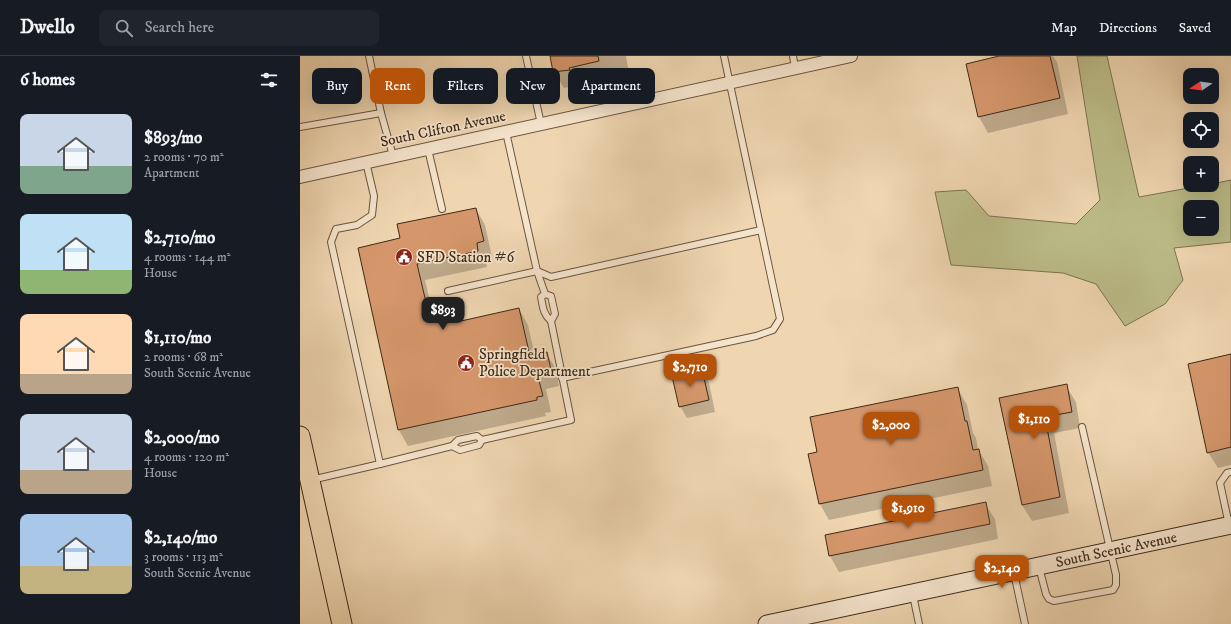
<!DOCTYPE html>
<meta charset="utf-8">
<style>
:root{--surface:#171b24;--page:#20242c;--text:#f1f3f6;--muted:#9ea1a6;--line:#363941;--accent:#b45309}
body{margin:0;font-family:"IM FELL DW Pica",serif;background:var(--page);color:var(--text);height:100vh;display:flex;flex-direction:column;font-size:15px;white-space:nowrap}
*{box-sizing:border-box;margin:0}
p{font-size:13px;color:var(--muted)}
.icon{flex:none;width:22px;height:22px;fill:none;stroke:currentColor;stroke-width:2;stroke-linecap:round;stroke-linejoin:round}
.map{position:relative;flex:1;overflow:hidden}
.panel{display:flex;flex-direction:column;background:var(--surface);width:300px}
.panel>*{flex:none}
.hud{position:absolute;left:12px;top:12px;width:380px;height:36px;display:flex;gap:8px}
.needle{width:26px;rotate:257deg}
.tools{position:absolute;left:883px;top:12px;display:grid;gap:8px}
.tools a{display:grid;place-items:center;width:36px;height:36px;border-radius:8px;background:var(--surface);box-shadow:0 4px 16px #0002;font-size:20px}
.price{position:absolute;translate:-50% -34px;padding:0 9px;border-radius:8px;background:var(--accent);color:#fff;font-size:13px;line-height:26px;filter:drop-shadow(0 1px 2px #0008)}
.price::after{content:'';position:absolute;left:50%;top:24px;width:12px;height:9px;margin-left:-6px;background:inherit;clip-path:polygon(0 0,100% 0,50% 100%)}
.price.on{background:#222;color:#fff}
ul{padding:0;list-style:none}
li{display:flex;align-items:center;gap:12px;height:100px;padding:0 20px}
li span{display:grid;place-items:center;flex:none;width:112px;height:80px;border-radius:8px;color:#555}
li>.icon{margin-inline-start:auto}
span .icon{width:48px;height:48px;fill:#fffc;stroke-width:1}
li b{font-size:17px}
h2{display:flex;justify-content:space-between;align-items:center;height:48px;padding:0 20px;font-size:17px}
.pill{padding:0 14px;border-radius:8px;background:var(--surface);box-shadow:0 4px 16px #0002;font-size:14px;line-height:36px}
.pill.on{background:var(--accent);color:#fff}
header{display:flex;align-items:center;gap:24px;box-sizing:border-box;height:56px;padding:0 20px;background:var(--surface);border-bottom:1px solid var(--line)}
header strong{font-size:19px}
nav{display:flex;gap:22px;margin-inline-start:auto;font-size:14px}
.search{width:280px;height:36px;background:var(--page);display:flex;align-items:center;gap:10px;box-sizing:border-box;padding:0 14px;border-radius:8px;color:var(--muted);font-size:15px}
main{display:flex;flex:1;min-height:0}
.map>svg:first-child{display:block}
.green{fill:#bcbd89;stroke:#7c7451;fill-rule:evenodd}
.shadow{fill:#0003}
.building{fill:#d5966b;stroke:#3d2a19}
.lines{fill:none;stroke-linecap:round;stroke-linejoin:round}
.lane-casing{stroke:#6a553f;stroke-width:8}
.street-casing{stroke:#6a553f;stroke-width:14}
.secondary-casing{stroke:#3d2a19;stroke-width:19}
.primary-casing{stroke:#3d2a19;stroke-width:21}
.lane{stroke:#f5e4cc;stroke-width:6}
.street{stroke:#f5e4cc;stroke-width:12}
.secondary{stroke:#f5e4cc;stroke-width:17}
.primary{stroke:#efd6b1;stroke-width:19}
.labels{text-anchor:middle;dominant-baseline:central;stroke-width:3.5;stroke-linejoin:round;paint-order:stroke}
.street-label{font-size:15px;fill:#3d2a19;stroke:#f5e4cc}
.poi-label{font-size:15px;fill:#3d2a19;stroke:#f5e4cc;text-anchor:start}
</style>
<header>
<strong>Dwello</strong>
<div class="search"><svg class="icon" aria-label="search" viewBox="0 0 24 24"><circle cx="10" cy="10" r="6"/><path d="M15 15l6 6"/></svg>Search here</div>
<nav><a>Map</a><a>Directions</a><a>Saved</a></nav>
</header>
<main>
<section class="panel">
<h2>6 homes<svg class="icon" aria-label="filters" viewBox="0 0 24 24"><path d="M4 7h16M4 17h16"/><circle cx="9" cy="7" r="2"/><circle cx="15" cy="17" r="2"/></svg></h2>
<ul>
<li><span style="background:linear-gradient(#c9d6e8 65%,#7fa58c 0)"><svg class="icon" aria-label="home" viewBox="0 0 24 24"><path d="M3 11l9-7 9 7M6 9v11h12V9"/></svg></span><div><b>$893/mo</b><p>2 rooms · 70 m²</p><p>Apartment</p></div></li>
<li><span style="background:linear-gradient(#bfe0f5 70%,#8fb573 0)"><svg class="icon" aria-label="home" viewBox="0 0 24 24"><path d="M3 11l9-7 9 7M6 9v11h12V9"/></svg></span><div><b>$2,710/mo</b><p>4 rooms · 144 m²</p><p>House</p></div></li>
<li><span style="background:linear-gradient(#ffd9b3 75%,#b9a48a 0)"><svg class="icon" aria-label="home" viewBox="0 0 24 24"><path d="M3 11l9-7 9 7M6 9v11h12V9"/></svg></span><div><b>$1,110/mo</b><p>2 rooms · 68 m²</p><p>South Scenic Avenue</p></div></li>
<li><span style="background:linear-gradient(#c9d6e8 70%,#b9a48a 0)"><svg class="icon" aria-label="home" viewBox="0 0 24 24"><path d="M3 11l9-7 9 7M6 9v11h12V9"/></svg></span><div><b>$2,000/mo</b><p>4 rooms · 120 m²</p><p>House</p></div></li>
<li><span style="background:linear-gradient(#a9c7e8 65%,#c2b280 0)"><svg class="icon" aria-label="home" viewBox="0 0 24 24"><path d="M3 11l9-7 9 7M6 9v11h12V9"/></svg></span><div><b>$2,140/mo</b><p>3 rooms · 113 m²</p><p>South Scenic Avenue</p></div></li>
</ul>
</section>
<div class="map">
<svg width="931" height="568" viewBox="0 0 931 568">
<rect width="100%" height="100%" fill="#efd6b1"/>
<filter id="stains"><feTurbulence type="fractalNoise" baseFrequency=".005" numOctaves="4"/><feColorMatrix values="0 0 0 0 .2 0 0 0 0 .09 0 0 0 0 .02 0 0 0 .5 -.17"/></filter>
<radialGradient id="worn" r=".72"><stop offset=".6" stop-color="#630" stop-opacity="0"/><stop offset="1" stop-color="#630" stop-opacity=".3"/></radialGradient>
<!-- green -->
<path class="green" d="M777,0H807L839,141L905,129H912V128L931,124V186L874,192L883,224L865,248L825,270L796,228L763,217L651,209L635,136L666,134L689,160L776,168L800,144ZM890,151H912V173H890Z"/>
<!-- shadow -->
<g class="shadow">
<path d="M251,0H326L329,17L277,28L278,29L264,32L254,16Z"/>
<path d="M704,0H753L757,6L768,58L688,77L679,61Z"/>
<path d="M176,153L185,169L192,201L185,203L187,211L125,224L133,259L158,253L165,266L219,253L228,269L235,300L246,297L256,313L259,330L246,333L251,356L245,357L246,360L108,390L99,374L59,193L101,183Z"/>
<path d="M931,299V409L918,412L908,396Z"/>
<path d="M402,314L409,327L415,356L387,362L380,350Z"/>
<path d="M766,330L776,346L780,372L754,377L769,457L732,465L722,449L700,343Z"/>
<path d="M658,333L667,349L673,377L676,382L678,393L688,410L692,430L529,464L520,448L509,399L518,397Z"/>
<path d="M685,448L695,463L698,483L539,516L530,500L526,480Z"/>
</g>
<!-- building -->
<g class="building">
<path d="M250,0H298L299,5L269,12L270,14L253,16Z"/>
<path d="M699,0H750L760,42L678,61L666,8Z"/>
<path d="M176,152L184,185L177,187L178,195L117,208L129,259L158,252L161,265L219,252L230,300L247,296L251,314L237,317L243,340L237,341V344L98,374L58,192L100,182L97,168Z"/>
<path d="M931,298V391L907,397L888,308Z"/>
<path d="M402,313L409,344L379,351L372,320Z"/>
<path d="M767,328L772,356L745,361L760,441L722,449L699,342Z"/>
<path d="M658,331L665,365H667L673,394L679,393L683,414L519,448L508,398L517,396L510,361Z"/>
<path d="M686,446L690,468L529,500L525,479Z"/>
</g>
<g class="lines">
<!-- lane casing -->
<g class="lane-casing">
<g id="lane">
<path d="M69,0L81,57"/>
<path d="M226,0L241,68"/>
<path d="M493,0L495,12"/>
<path d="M0,71L81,57L93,100"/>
<path d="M128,93L142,153"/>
<path d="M237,215L251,221L461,174L424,0"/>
<path d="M237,215L245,238"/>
<path d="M148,235L237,215L206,76"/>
<path d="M245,238L251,240L255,258L251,265C243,258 243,251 241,241Z"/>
<path d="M262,322L456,280L473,274L480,263L467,202L461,174"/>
<path d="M182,384L177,380L158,384L152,390L160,394L179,389L182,384L271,364L251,265"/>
<path d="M80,408L152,390"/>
<path d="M11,424L80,408L31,186L36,173L57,169L72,159L74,140L66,106"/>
<path d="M929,469L920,427L927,417L931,416"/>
<path d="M739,511L746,538L749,543L754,545L813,534L816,529V519L782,371"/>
<path d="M714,517L725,568"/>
<path d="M613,539L619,568"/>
</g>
</g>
<!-- street casing -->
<g class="street-casing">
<path id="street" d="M0,121L551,0"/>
</g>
<!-- secondary casing -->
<g class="secondary-casing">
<g id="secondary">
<path id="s1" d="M467,568L931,469"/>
</g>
</g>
<!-- primary casing -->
<g class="primary-casing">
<path id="primary" d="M0,380L42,568"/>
</g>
<!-- lane -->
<use href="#lane" class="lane"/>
<!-- street -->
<use href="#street" class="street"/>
<!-- secondary -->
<use href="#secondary" class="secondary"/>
<!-- primary -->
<use href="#primary" class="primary"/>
</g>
<!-- icons -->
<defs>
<g id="civic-disc" transform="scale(0.9)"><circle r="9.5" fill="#8f2418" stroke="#f5e4cc"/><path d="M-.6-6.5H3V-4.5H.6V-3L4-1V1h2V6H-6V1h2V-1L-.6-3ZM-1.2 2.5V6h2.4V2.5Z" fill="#fff"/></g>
</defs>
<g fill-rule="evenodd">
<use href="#civic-disc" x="104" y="201"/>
<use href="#civic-disc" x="166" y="307"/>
</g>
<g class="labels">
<!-- street labels -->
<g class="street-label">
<text transform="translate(143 73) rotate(-12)">South Clifton Avenue</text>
<text stroke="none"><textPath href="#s1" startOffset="357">South Scenic Avenue</textPath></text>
</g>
<!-- poi labels -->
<g class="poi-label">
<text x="117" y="201">SFD Station #6</text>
<text x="179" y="298">Springfield<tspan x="179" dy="17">Police Department</tspan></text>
</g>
</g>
<rect width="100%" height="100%" filter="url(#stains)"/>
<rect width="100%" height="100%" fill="url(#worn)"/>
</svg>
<div class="tools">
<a><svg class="needle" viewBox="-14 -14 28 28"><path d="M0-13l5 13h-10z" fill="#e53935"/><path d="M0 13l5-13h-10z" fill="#9ea1a6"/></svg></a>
<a><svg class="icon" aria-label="locate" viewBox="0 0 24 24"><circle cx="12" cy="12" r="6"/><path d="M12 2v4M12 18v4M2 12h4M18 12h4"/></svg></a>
<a>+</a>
<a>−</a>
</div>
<b class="price on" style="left:143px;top:275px">$893</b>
<b class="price" style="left:390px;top:332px">$2,710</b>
<b class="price" style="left:734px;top:384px">$1,110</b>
<b class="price" style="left:591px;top:390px">$2,000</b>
<b class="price" style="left:608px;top:473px">$1,910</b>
<b class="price" style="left:702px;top:533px">$2,140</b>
<div class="hud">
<a class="pill">Buy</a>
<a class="pill on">Rent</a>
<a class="pill">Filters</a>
<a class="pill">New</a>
<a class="pill">Apartment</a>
</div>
</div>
</main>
